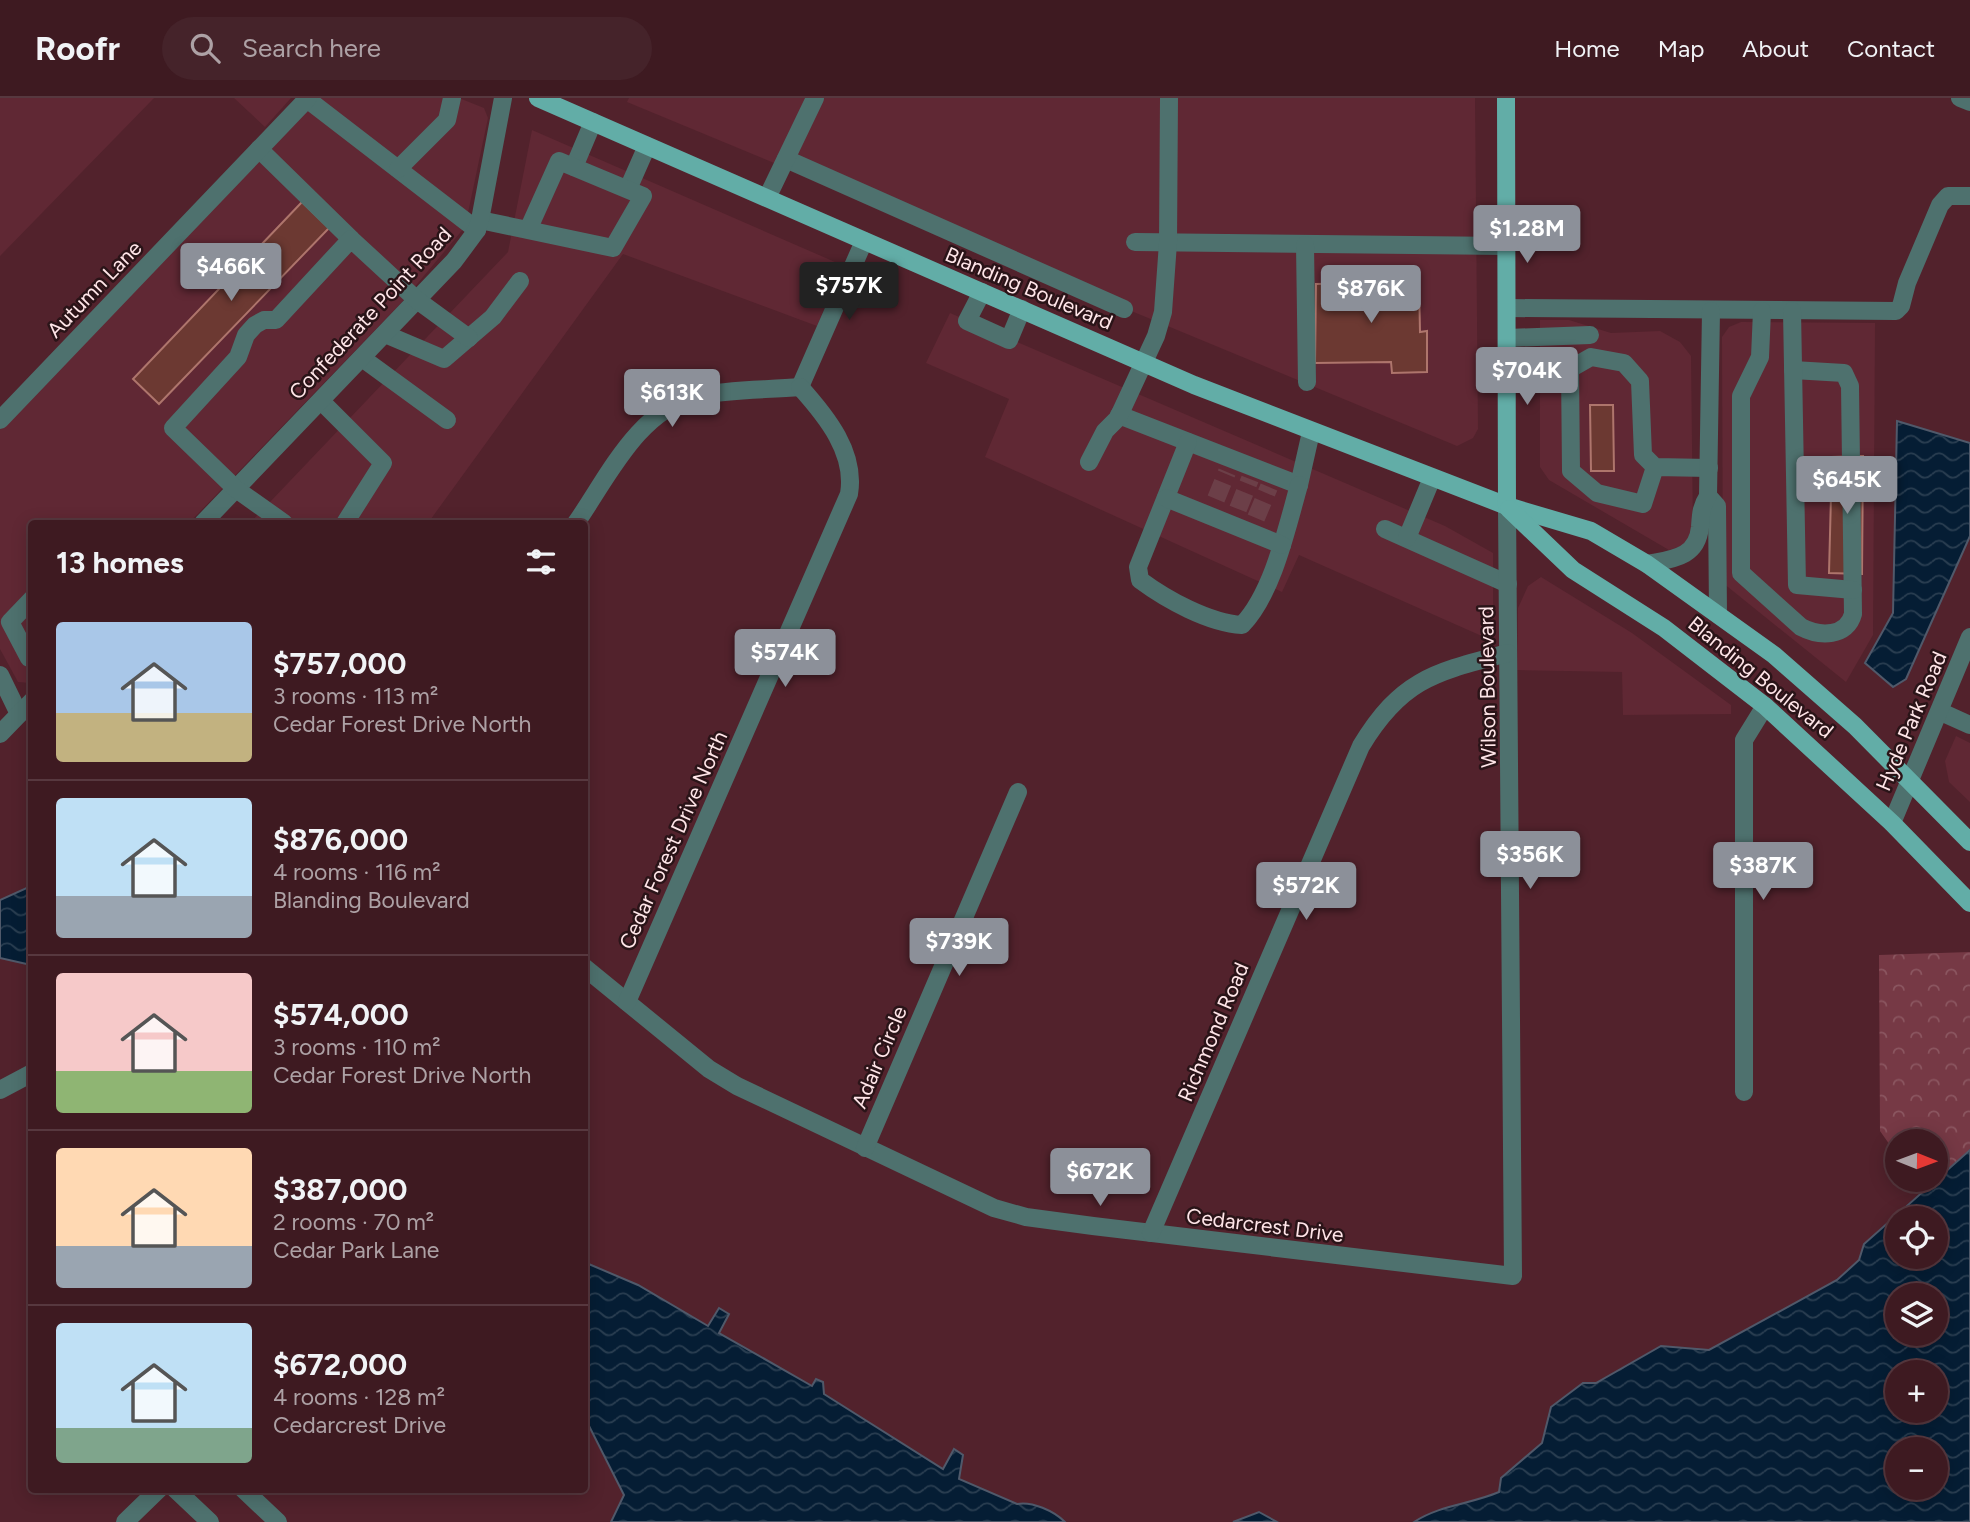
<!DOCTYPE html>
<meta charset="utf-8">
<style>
:root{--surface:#3e1a21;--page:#45232a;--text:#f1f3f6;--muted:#ada1a5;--line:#57383f;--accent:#8c9099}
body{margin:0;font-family:Figtree,sans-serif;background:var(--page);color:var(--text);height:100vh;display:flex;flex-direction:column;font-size:26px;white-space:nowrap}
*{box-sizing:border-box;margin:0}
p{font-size:23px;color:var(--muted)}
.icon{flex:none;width:38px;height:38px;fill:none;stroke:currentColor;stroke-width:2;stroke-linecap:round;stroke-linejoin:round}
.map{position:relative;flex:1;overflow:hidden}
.panel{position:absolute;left:28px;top:422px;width:560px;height:973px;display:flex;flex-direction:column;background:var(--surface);border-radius:7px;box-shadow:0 4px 18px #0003,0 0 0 2px var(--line)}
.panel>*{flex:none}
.needle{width:46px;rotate:91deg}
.fabs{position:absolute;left:1885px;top:1031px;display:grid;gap:14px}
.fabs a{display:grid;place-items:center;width:63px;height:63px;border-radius:50%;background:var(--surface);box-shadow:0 4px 18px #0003,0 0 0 2px var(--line);font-size:35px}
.price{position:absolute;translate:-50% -60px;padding:0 16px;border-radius:7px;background:var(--accent);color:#fff;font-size:23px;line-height:46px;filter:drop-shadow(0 2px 4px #0008)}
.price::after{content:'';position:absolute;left:50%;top:42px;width:21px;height:16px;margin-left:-10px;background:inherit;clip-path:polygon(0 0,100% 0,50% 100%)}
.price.current{background:#222;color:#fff}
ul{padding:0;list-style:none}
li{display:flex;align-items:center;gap:21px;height:175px;padding:0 28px}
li+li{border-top:2px solid var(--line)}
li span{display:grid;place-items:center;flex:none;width:196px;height:140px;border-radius:7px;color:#555}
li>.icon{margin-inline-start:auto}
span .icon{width:84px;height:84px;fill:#fffc;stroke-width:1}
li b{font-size:30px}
h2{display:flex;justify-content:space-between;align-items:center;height:84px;padding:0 28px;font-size:30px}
header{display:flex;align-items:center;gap:42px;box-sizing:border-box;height:98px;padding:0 35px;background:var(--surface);border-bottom:2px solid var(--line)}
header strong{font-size:33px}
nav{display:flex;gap:38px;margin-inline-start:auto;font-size:24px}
.search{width:490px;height:63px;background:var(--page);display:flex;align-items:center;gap:18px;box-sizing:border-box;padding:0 24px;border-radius:38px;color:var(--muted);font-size:26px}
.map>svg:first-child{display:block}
.built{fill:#602834}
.forest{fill:url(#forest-crowns)}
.water{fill:url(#water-waves);stroke:#50596a;stroke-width:2;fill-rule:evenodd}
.building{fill:#6c3932;stroke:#ae756c;stroke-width:2}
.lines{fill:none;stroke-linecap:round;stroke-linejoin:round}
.minor-tunnel{stroke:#6c3f48;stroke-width:18;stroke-dasharray:18 9;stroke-linecap:butt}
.minor{stroke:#4e716e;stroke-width:18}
.major{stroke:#62ada7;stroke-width:18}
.labels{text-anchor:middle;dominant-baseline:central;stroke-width:5;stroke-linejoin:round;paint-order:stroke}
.street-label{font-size:21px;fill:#ffe5e8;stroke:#2a1418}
</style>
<header>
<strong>Roofr</strong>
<div class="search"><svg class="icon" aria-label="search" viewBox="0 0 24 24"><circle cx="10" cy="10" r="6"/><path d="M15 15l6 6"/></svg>Search here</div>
<nav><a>Home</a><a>Map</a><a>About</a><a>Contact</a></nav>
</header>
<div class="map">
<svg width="1970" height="1424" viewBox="0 0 1970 1424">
<defs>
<pattern id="forest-crowns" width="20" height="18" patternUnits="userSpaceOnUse" patternTransform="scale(1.75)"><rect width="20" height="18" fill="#763945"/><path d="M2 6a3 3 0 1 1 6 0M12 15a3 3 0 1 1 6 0" fill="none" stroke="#8b5660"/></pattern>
<pattern id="water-waves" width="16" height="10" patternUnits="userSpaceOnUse" patternTransform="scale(1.75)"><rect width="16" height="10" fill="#051d34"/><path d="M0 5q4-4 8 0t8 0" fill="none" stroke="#2a3e51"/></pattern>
</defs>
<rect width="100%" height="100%" fill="#52222c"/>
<!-- built -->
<g class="built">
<path d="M0,0H154L0,158Z"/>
<path d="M234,0H291L265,29Z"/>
<path d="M320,0H459L484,10L488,20L465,129L402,204L189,425H32L31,585L18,584L0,551V331Z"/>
<path d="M629,0H1475L1478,331L1473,340L1457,348L627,4Z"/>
<path d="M532,32L835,164L830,197L817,228L623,156L428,425H250L508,154Z"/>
<path d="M950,215L1445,428L1493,455V543L1299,457L1282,494L985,359L1009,301L926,265Z"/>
<path d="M1540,222H1569L1611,235L1660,233L1680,244L1691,258L1693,433L1685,447L1669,452L1549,382L1540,369Z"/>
<path d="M1741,224L1875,225L1873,537L1846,584L1723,485L1722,239L1729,229Z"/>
<path d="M1541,479L1632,535L1731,607V616L1623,617L1622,574L1517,572L1518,510L1528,488Z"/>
<path d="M1956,638L1970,645V704L1949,684L1945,663Z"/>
</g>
<!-- forest -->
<path class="forest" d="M1970,854V1052L1923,1094L1914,1082H1936V1043H1897V1057L1880,1033L1879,857Z"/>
<!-- water -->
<g class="water">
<path d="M1897,323L1970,345V438L1906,581L1893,589L1865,565L1893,515Z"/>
<path d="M31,788V867L0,860V802Z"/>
<path d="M1970,1052V1424H1414C1440,1407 1471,1406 1499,1394L1501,1380L1542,1345L1551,1309L1583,1285H1596L1661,1248L1709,1252L1837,1182L1859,1162L1864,1146ZM1897,1120H1936V1158H1897ZM1897,1197H1936V1236H1897ZM1897,1274H1936V1312H1897ZM1897,1351H1936V1390H1897Z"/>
<path d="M584,1164L638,1187L708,1228L719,1210L729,1216L719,1235L812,1288L816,1281L823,1284L824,1296L943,1371L954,1351L963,1357L959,1381L1017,1406C1032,1403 1054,1413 1065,1424H611L624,1397L585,1320Z"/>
<path d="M1259,1414L1277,1424H1233Z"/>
</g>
<!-- building -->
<g class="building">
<path d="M302,104L329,130L159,306L133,281Z"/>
<path d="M1419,184L1420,234L1427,233V274L1392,275L1391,264L1315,265L1316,186Z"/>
<path d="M1590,307H1613L1614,373H1591Z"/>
<path d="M1863,358L1862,476L1829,475L1832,359Z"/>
</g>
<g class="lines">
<!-- minor-tunnel -->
<g class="minor-tunnel">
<path d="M1216,401L1227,374"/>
<path d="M1238,411L1250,381"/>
<path d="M1256,420L1269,389"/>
</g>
<!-- minor -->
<g class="minor">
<path d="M1960,0L1970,4"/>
<path d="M307,1L477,132"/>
<path d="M259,51L351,141"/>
<path d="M786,61L1124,211"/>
<path d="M574,69L593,24"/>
<path d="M398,71L447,22L452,0"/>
<path d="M628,91L647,48"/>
<path d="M767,100L815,0"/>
<path d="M480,122L613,150L643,98L559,63L528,132"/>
<path d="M1135,144L1507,148"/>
<path d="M1305,147L1307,284"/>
<path d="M982,194L967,223L1009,242L1022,211"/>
<path d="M1509,210L1896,213L1901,208L1907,185L1940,107L1948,98H1970"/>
<path d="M1762,213L1760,259L1741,298V475L1801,529C1820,539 1847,539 1853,516L1850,288L1844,275L1793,272"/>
<path d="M1792,213L1797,487L1853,492"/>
<path d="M385,236L444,261L493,219L520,183"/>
<path d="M1508,240L1590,237"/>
<path d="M362,260L447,322"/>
<path d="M800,289L864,143"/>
<path d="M321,303L383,365L345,425"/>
<path d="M1119,317L1299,387L1311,334"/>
<path d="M0,322L308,0"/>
<path d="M1188,344L1138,469L1140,482C1167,502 1209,525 1242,527C1273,495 1287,429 1299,387"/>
<path d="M1089,364L1105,333L1118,320L1156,238L1163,214L1168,145L1169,0"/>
<path d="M1655,369L1643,406L1597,395L1571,373L1570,271L1591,259L1624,265L1640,283L1643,357L1655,369L1709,370"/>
<path d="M1708,398L1717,408L1718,514"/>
<path d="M1166,400L1282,447"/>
<path d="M203,425L454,163L477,132L480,122L503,0"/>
<path d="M284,425L236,391L173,330L238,259L246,237L255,227L264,222H276L351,141L417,202L469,240"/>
<path d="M576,425C608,379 638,312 697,298C729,291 766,292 800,289"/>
<path d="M1385,431L1508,486"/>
<path d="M1407,440L1432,380"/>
<path d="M1647,466C1672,461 1697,460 1700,429C1701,415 1701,409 1708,398L1711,213"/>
<path d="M32,501L10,524L29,560L32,558"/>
<path d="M0,577L19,616"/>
<path d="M1941,614L1970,627"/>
<path d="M0,636L32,603"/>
<path d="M1892,725L1970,539"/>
<path d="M584,869L709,971L737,988L994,1110L1026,1119L1093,1128L1513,1178L1507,408"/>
<path d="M627,904L849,396C856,355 827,319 800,289"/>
<path d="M0,992L32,975"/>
<path d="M1744,994V642L1765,608"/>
<path d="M865,1050L1018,694"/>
<path d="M1151,1135L1361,648C1402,580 1436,574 1508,555"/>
<path d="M175,1391L210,1424"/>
<path d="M243,1391L278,1424"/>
<path d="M125,1424L159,1391"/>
</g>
<!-- major -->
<g class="major">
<path d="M538,0L1194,287L1507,408L1591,433L1647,466L1774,557L1855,628L1970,744"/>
<path d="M1506,0L1507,408"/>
<path d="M1509,411L1573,472L1664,530L1765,608L1892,725L1970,805"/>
</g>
</g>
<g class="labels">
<!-- street labels -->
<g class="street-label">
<text transform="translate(1029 190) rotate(23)">Blanding Boulevard</text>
<text transform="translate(94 191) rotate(-46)">Autumn Lane</text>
<text transform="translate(370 215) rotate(-47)">Confederate Point Road</text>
<text transform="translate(1761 579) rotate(39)">Blanding Boulevard</text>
<text transform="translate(1487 589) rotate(-91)">Wilson Boulevard</text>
<text transform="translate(1911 623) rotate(-67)">Hyde Park Road</text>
<text transform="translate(673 742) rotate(-66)">Cedar Forest Drive North</text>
<text transform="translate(1213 934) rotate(-67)">Richmond Road</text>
<text transform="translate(879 959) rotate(-67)">Adair Circle</text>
<text transform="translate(1265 1127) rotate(7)">Cedarcrest Drive</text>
</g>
</g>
</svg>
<div class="fabs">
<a><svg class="needle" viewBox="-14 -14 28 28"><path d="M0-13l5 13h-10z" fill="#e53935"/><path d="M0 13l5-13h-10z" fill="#ada1a5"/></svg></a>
<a><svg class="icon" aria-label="locate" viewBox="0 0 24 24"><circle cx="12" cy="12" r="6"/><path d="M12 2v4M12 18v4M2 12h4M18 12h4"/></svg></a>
<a><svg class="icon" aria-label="layers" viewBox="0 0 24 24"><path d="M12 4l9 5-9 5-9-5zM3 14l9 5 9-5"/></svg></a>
<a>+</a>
<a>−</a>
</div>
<b class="price" style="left:1527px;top:167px">$1.28M</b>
<b class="price" style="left:231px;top:205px">$466K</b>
<b class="price current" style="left:849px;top:224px">$757K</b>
<b class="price" style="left:1371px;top:227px">$876K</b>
<b class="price" style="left:1527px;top:309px">$704K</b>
<b class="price" style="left:672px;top:331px">$613K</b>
<b class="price" style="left:1847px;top:418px">$645K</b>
<b class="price" style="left:785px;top:591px">$574K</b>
<b class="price" style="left:1530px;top:793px">$356K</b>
<b class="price" style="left:1763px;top:804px">$387K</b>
<b class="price" style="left:1306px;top:824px">$572K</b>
<b class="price" style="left:959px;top:880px">$739K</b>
<b class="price" style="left:1100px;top:1110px">$672K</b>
<section class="panel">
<h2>13 homes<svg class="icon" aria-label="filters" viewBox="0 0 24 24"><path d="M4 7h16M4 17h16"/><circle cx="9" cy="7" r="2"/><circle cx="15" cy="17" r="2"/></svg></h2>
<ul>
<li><span style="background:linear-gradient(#a9c7e8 65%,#c2b280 0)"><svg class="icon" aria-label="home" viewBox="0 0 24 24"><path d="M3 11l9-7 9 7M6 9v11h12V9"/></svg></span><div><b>$757,000</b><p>3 rooms · 113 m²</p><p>Cedar Forest Drive North</p></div></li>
<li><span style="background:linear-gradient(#bfe0f5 70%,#9aa5b1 0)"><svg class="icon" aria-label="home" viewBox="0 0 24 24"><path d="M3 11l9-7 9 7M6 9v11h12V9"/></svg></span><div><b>$876,000</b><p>4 rooms · 116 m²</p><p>Blanding Boulevard</p></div></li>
<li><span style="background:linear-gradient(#f6c9c9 70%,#8fb573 0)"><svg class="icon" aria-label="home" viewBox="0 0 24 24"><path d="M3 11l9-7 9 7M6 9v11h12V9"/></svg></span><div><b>$574,000</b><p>3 rooms · 110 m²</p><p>Cedar Forest Drive North</p></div></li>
<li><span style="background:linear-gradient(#ffd9b3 70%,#9aa5b1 0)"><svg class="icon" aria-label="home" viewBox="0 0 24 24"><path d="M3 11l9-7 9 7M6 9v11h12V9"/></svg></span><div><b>$387,000</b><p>2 rooms · 70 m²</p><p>Cedar Park Lane</p></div></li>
<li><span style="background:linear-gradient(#bfe0f5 75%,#7fa58c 0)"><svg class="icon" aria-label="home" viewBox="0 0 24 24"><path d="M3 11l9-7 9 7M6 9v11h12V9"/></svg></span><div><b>$672,000</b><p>4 rooms · 128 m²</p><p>Cedarcrest Drive</p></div></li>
</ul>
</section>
</div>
